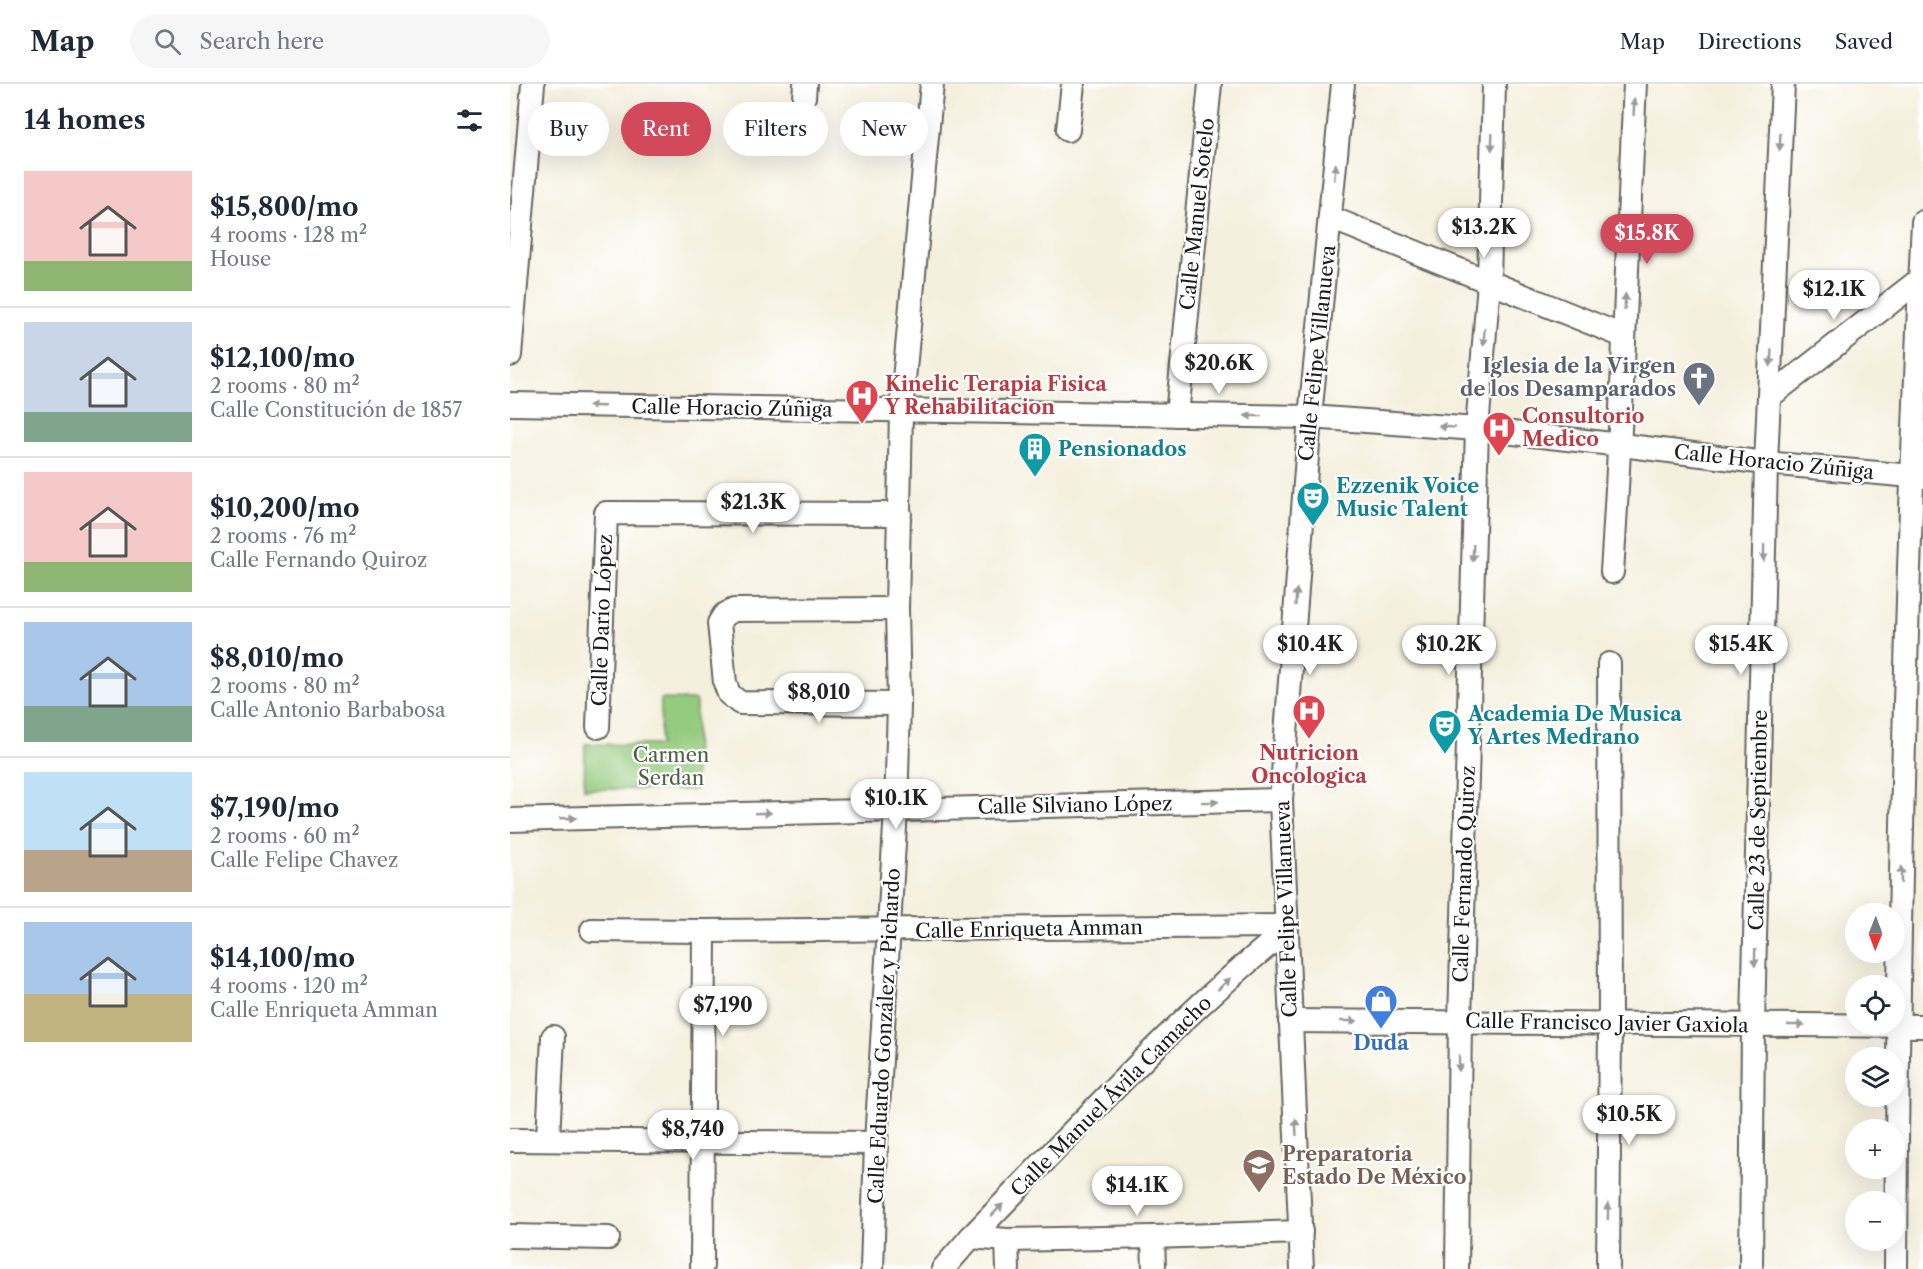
<!DOCTYPE html>
<meta charset="utf-8">
<style>
:root{--surface:#fff;--page:#f6f6f7;--text:#1f2937;--muted:#747a83;--line:#e0e1e3;--accent:#d1495b}
body{margin:0;font-family:"Libre Caslon Text",serif;background:var(--page);color:var(--text);height:100vh;display:flex;flex-direction:column;font-size:22px;white-space:nowrap}
*{box-sizing:border-box;margin:0}
p{font-size:20px;color:var(--muted)}
.icon{flex:none;width:33px;height:33px;fill:none;stroke:currentColor;stroke-width:2;stroke-linecap:round;stroke-linejoin:round}
.map{position:relative;flex:1;overflow:hidden}
.details{display:flex;flex-direction:column;background:var(--surface);width:510px}
.details>*{flex:none}
.hud{position:absolute;left:18px;top:18px;width:570px;height:54px;display:flex;gap:12px}
.needle{width:39px;rotate:181deg}
.fabs{position:absolute;left:1335px;top:819px;display:grid;gap:12px}
.fabs a{display:grid;place-items:center;width:60px;height:60px;border-radius:50%;background:var(--surface);box-shadow:0 6px 24px #0002;font-size:30px}
.price{position:absolute;translate:-50% -51px;padding:0 14px;border-radius:21px;background:#fff;color:#222;font-size:20px;line-height:39px;filter:drop-shadow(0 2px 3px #0008)}
.price::after{content:'';position:absolute;left:50%;top:36px;width:18px;height:14px;margin-left:-9px;background:inherit;clip-path:polygon(0 0,100% 0,50% 100%)}
.price.current{background:var(--accent);color:#fff}
ul{padding:0;list-style:none}
li{display:flex;align-items:center;gap:18px;height:150px;padding:0 24px}
li+li{border-top:2px solid var(--line)}
li span{display:grid;place-items:center;flex:none;width:168px;height:120px;border-radius:0px;color:#555}
li>.icon{margin-inline-start:auto}
span .icon{width:72px;height:72px;fill:#fffc;stroke-width:1}
li b{font-size:26px}
h2{display:flex;justify-content:space-between;align-items:center;height:72px;padding:0 24px;font-size:26px}
.chip{padding:0 21px;border-radius:27px;background:var(--surface);box-shadow:0 6px 24px #0002;font-size:21px;line-height:54px}
.chip.current{background:var(--accent);color:#fff}
header{display:flex;align-items:center;gap:36px;box-sizing:border-box;height:84px;padding:0 30px;background:var(--surface);border-bottom:2px solid var(--line)}
header strong{font-size:28px}
nav{display:flex;gap:33px;margin-inline-start:auto;font-size:21px}
.search{width:420px;height:54px;background:var(--page);display:flex;align-items:center;gap:15px;box-sizing:border-box;padding:0 21px;border-radius:33px;color:var(--muted);font-size:22px}
main{display:flex;flex:1;min-height:0}
.map>svg:first-child{display:block}
.green{fill:#94cb7e;stroke:#58744d;stroke-width:1.5}
.lines{fill:none;stroke-linecap:round;stroke-linejoin:round}
.minor-casing{stroke:#686660;stroke-width:26}
.minor{stroke:#fff;stroke-width:22}
.oneway{fill:#999}
.labels{text-anchor:middle;dominant-baseline:central;stroke-width:4.5;stroke-linejoin:round;paint-order:stroke}
.street-label{font-size:20px;fill:#1c1c1c;stroke:#fff}
.worship-label{font-size:20px;font-weight:bold;fill:#5b616d;stroke:#fff;text-anchor:end}
.health-label{font-size:20px;font-weight:bold;fill:#be3a42;stroke:#fff;text-anchor:start}
.culture-label{font-size:20px;font-weight:bold;fill:#0d838f;stroke:#fff;text-anchor:start}
.park-label{font-size:20px;fill:#4c6243;stroke:#fff}
.shop-label{font-size:20px;font-weight:bold;fill:#366cbe;stroke:#fff}
.education-label{font-size:20px;font-weight:bold;fill:#785e54;stroke:#fff;text-anchor:start}
</style>
<header>
<strong>Map</strong>
<div class="search"><svg class="icon" aria-label="search" viewBox="0 0 24 24"><circle cx="10" cy="10" r="6"/><path d="M15 15l6 6"/></svg>Search here</div>
<nav><a>Map</a><a>Directions</a><a>Saved</a></nav>
</header>
<main>
<section class="details">
<h2>14 homes<svg class="icon" aria-label="filters" viewBox="0 0 24 24"><path d="M4 7h16M4 17h16"/><circle cx="9" cy="7" r="2"/><circle cx="15" cy="17" r="2"/></svg></h2>
<ul>
<li><span style="background:linear-gradient(#f6c9c9 75%,#8fb573 0)"><svg class="icon" aria-label="home" viewBox="0 0 24 24"><path d="M3 11l9-7 9 7M6 9v11h12V9"/></svg></span><div><b>$15,800/mo</b><p>4 rooms · 128 m²</p><p>House</p></div></li>
<li><span style="background:linear-gradient(#c9d6e8 75%,#7fa58c 0)"><svg class="icon" aria-label="home" viewBox="0 0 24 24"><path d="M3 11l9-7 9 7M6 9v11h12V9"/></svg></span><div><b>$12,100/mo</b><p>2 rooms · 80 m²</p><p>Calle Constitución de 1857</p></div></li>
<li><span style="background:linear-gradient(#f6c9c9 75%,#8fb573 0)"><svg class="icon" aria-label="home" viewBox="0 0 24 24"><path d="M3 11l9-7 9 7M6 9v11h12V9"/></svg></span><div><b>$10,200/mo</b><p>2 rooms · 76 m²</p><p>Calle Fernando Quiroz</p></div></li>
<li><span style="background:linear-gradient(#a9c7e8 70%,#7fa58c 0)"><svg class="icon" aria-label="home" viewBox="0 0 24 24"><path d="M3 11l9-7 9 7M6 9v11h12V9"/></svg></span><div><b>$8,010/mo</b><p>2 rooms · 80 m²</p><p>Calle Antonio Barbabosa</p></div></li>
<li><span style="background:linear-gradient(#bfe0f5 65%,#b9a48a 0)"><svg class="icon" aria-label="home" viewBox="0 0 24 24"><path d="M3 11l9-7 9 7M6 9v11h12V9"/></svg></span><div><b>$7,190/mo</b><p>2 rooms · 60 m²</p><p>Calle Felipe Chavez</p></div></li>
<li><span style="background:linear-gradient(#a9c7e8 60%,#c2b280 0)"><svg class="icon" aria-label="home" viewBox="0 0 24 24"><path d="M3 11l9-7 9 7M6 9v11h12V9"/></svg></span><div><b>$14,100/mo</b><p>4 rooms · 120 m²</p><p>Calle Enriqueta Amman</p></div></li>
</ul>
</section>
<div class="map">
<svg width="1413" height="1185" viewBox="0 0 1413 1185">
<rect width="100%" height="100%" fill="#fff"/>
<filter id="ink" filterUnits="userSpaceOnUse"><feTurbulence type="fractalNoise" baseFrequency=".0167" numOctaves="2"/><feDisplacementMap in="SourceGraphic" scale="12" xChannelSelector="R" yChannelSelector="G"/><feConvolveMatrix kernelMatrix="1 2 1 2 8 2 1 2 1" color-interpolation-filters="sRGB"/></filter>
<filter id="wash" filterUnits="userSpaceOnUse"><feTurbulence type="fractalNoise" baseFrequency=".008" numOctaves="4" result="noise"/><feDisplacementMap in="SourceGraphic" scale="24" xChannelSelector="R" yChannelSelector="G"/><feGaussianBlur stdDeviation="1.35" result="paint"/><feColorMatrix in="noise" values="0 0 0 0 0 0 0 0 0 0 0 0 0 0 0 0 0 1.4 0 .05"/><feComposite in="paint" operator="in"/></filter>
<g filter="url(#wash)">
<rect width="100%" height="100%" fill="#f5f0de"/>
<!-- green -->
<path class="green" d="M151,615L186,616L185,706L74,705L75,660L150,661Z"/>
</g>
<g filter="url(#ink)">
<g class="lines">
<!-- minor casing -->
<g class="minor-casing">
<g id="minor">
<path d="M294,13L295,0"/>
<path d="M558,46L563,0"/>
<path d="M821,134L1113,252"/>
<path d="M0,271L23,0"/>
<path d="M1259,313L1413,193"/>
<path d="M0,320L800,333L967,345L1111,361L1256,379L1413,393"/>
<path d="M667,331L700,0"/>
<path d="M1102,488C1113,326 1117,163 1125,0"/>
<path d="M387,525L224,526L214,531L209,539L215,599L219,610L230,619L389,620"/>
<path d="M88,643L96,429L390,430"/>
<path d="M0,736L771,716"/>
<path d="M82,846L194,847L775,842"/>
<path d="M780,937L1413,942"/>
<path d="M38,1055L43,953"/>
<path d="M0,1056L366,1059"/>
<path d="M0,1152L98,1154"/>
<path d="M461,1153L497,1156L643,1153L791,1148"/>
<path d="M643,1153L644,1185"/>
<path d="M497,1156L498,1185"/>
<path d="M192,1182L194,847"/>
<path d="M362,1185L366,1059L386,726L389,620L387,525L391,327L422,0"/>
<path d="M433,1185L461,1153C562,1050 663,936 776,847"/>
<path d="M792,1185L771,716L800,333L833,0"/>
<path d="M947,1185L950,937L967,345L979,198L984,0"/>
<path d="M1098,1185L1100,939L1099,580"/>
<path d="M1241,1185L1243,941L1256,379L1273,0"/>
<path d="M1386,1185C1388,836 1396,487 1413,138"/>
</g>
</g>
<!-- minor -->
<use href="#minor" class="minor"/>
</g>
<!-- one-way arrows -->
<defs><path id="oneway-solid" d="M-6-.8H1V-3.2L6.5 0L1 3.2V.8H-6Z" transform="scale(1.5)"/></defs>
<g class="oneway">
<use href="#oneway-solid" transform="translate(1124 23) rotate(-87)"/>
<use href="#oneway-solid" transform="translate(982 58) rotate(92)"/>
<use href="#oneway-solid" transform="translate(1270 58) rotate(93)"/>
<use href="#oneway-solid" transform="translate(825 88) rotate(-85)"/>
<use href="#oneway-solid" transform="translate(1115 218) rotate(-87)"/>
<use href="#oneway-solid" transform="translate(974 253) rotate(95)"/>
<use href="#oneway-solid" transform="translate(1261 274) rotate(93)"/>
<use href="#oneway-solid" transform="translate(86 322) rotate(-178)"/>
<use href="#oneway-solid" transform="translate(743 332) rotate(-179)"/>
<use href="#oneway-solid" transform="translate(937 343) rotate(-176)"/>
<use href="#oneway-solid" transform="translate(963 469) rotate(92)"/>
<use href="#oneway-solid" transform="translate(1254 469) rotate(91)"/>
<use href="#oneway-solid" transform="translate(786 513) rotate(-86)"/>
<use href="#oneway-solid" transform="translate(700 718) rotate(-1)"/>
<use href="#oneway-solid" transform="translate(253 729) rotate(-2)"/>
<use href="#oneway-solid" transform="translate(58 734) rotate(-2)"/>
<use href="#oneway-solid" transform="translate(1391 791) rotate(-89)"/>
<use href="#oneway-solid" transform="translate(1245 874) rotate(91)"/>
<use href="#oneway-solid" transform="translate(714 900) rotate(-43)"/>
<use href="#oneway-solid" transform="translate(839 937)"/>
<use href="#oneway-solid" transform="translate(1286 941)"/>
<use href="#oneway-solid" transform="translate(949 979) rotate(91)"/>
<use href="#oneway-solid" transform="translate(786 1043) rotate(-93)"/>
<use href="#oneway-solid" transform="translate(487 1126) rotate(-46)"/>
<use href="#oneway-solid" transform="translate(1098 1127) rotate(-89)"/>
</g>
</g>
<!-- icons -->
<defs>
<g id="church-pin" transform="scale(1.725)"><path d="M0 17L-7.5 6A9.5 9.5 0 1 1 7.5 6Z" fill="#6b7280" stroke="#fff"/><path d="M-1.2-6h2.4v3.5h3.3v2.4h-3.3V6h-2.4V-.1h-3.3v-2.4h3.3Z" fill="#fff"/></g>
<g id="hospital-pin" transform="scale(1.725)"><path d="M0 17L-7.5 6A9.5 9.5 0 1 1 7.5 6Z" fill="#e0444e" stroke="#fff"/><path d="M-5-5h3v3.5h4V-5h3V5h-3V1.5h-4V5h-3Z" fill="#fff"/></g>
<g id="building-pin" transform="scale(1.725)"><path d="M0 17L-7.5 6A9.5 9.5 0 1 1 7.5 6Z" fill="#0f9aa8" stroke="#fff"/><path d="M-4-6H4V6H1V3H-1V6H-4ZM-2.5-4.3h1.7v1.8h-1.7ZM.8-4.3h1.7v1.8H.8ZM-2.5-1h1.7V.8h-1.7ZM.8-1h1.7V.8H.8Z" fill="#fff"/></g>
<g id="theatre-pin" transform="scale(1.725)"><path d="M0 17L-7.5 6A9.5 9.5 0 1 1 7.5 6Z" fill="#0f9aa8" stroke="#fff"/><path d="M-5-5.5Q0-4 5-5.5V0Q5 5 0 6Q-5 5-5 0ZM-3.3-2.5H-1v1.5H-3.3ZM1-2.5H3.3v1.5H1ZM-2.8 1Q0 5.5 2.8 1Z" fill="#fff"/></g>
<g id="shop-pin" transform="scale(1.725)"><path d="M0 17L-7.5 6A9.5 9.5 0 1 1 7.5 6Z" fill="#3f7fe0" stroke="#fff"/><path d="M-5-2.5h2.3a2.7 3.5 0 0 1 5.4 0H5L5.5 6h-11ZM-1.5-2.5h3a1.5 2.3 0 0 0-3 0Z" fill="#fff"/></g>
<g id="school-pin" transform="scale(1.725)"><path d="M0 17L-7.5 6A9.5 9.5 0 1 1 7.5 6Z" fill="#8d6e63" stroke="#fff"/><path d="M0-5L7-2L0 1L-7-2ZM-4 1L0 2.5L4 1V4Q0 6-4 4Z" fill="#fff"/></g>
</defs>
<g fill-rule="evenodd">
<use href="#church-pin" x="1189" y="294"/>
<use href="#hospital-pin" x="352" y="312"/>
<use href="#hospital-pin" x="989" y="344"/>
<use href="#building-pin" x="525" y="365"/>
<use href="#theatre-pin" x="803" y="414"/>
<use href="#hospital-pin" x="799" y="627"/>
<use href="#theatre-pin" x="935" y="642"/>
<use href="#shop-pin" x="871" y="917"/>
<use href="#school-pin" x="749" y="1081"/>
</g>
<g class="labels">
<!-- street labels -->
<g class="street-label">
<text transform="translate(687 130) rotate(-84)">Calle Manuel Sotelo</text>
<text transform="translate(807 269) rotate(-84)">Calle Felipe Villanueva</text>
<text transform="translate(222 324) rotate(1)">Calle Horacio Zúñiga</text>
<text transform="translate(1264 378) rotate(6)">Calle Horacio Zúñiga</text>
<text transform="translate(92 536) rotate(-88)">Calle Darío López</text>
<text transform="translate(565 721) rotate(-1)">Calle Silviano López</text>
<text transform="translate(1248 736) rotate(-89)">Calle 23 de Septiembre</text>
<text transform="translate(954 790) rotate(-88)">Calle Fernando Quiroz</text>
<text transform="translate(776 825) rotate(-92)">Calle Felipe Villanueva</text>
<text transform="translate(519 845) rotate(-1)">Calle Enriqueta Amman</text>
<text transform="translate(1097 939) rotate(1)">Calle Francisco Javier Gaxiola</text>
<text transform="translate(374 952) rotate(-87)">Calle Eduardo González y Pichardo</text>
<text transform="translate(601 1012) rotate(-45)">Calle Manuel Ávila Camacho</text>
</g>
<!-- worship labels -->
<g class="worship-label">
<text x="1166" y="282">Iglesia de la Virgen<tspan x="1166" dy="23">de los Desamparados</tspan></text>
</g>
<!-- health labels -->
<g class="health-label">
<text x="375" y="300">Kinelic Terapia Fisica<tspan x="375" dy="23">Y Rehabilitacion</tspan></text>
<text x="1012" y="332">Consultorio<tspan x="1012" dy="23">Medico</tspan></text>
<text x="799" y="669" text-anchor="middle">Nutricion<tspan x="799" dy="23">Oncologica</tspan></text>
</g>
<!-- culture labels -->
<g class="culture-label">
<text x="548" y="365">Pensionados</text>
<text x="826" y="402">Ezzenik Voice<tspan x="826" dy="23">Music Talent</tspan></text>
<text x="958" y="630">Academia De Musica<tspan x="958" dy="23">Y Artes Medrano</tspan></text>
</g>
<!-- park labels -->
<g class="park-label">
<text x="161" y="671">Carmen<tspan x="161" dy="23">Serdan</tspan></text>
</g>
<!-- shop labels -->
<g class="shop-label">
<text x="871" y="959">Duda</text>
</g>
<!-- education labels -->
<g class="education-label">
<text x="772" y="1070">Preparatoria<tspan x="772" dy="23">Estado De México</tspan></text>
</g>
</g>
</svg>
<div class="fabs">
<a><svg class="needle" viewBox="-14 -14 28 28"><path d="M0-13l5 13h-10z" fill="#e53935"/><path d="M0 13l5-13h-10z" fill="#747a83"/></svg></a>
<a><svg class="icon" aria-label="locate" viewBox="0 0 24 24"><circle cx="12" cy="12" r="6"/><path d="M12 2v4M12 18v4M2 12h4M18 12h4"/></svg></a>
<a><svg class="icon" aria-label="layers" viewBox="0 0 24 24"><path d="M12 4l9 5-9 5-9-5zM3 14l9 5 9-5"/></svg></a>
<a>+</a>
<a>−</a>
</div>
<b class="price" style="left:974px;top:175px">$13.2K</b>
<b class="price current" style="left:1137px;top:181px">$15.8K</b>
<b class="price" style="left:1324px;top:237px">$12.1K</b>
<b class="price" style="left:709px;top:311px">$20.6K</b>
<b class="price" style="left:243px;top:450px">$21.3K</b>
<b class="price" style="left:800px;top:592px">$10.4K</b>
<b class="price" style="left:939px;top:592px">$10.2K</b>
<b class="price" style="left:1231px;top:592px">$15.4K</b>
<b class="price" style="left:309px;top:640px">$8,010</b>
<b class="price" style="left:386px;top:746px">$10.1K</b>
<b class="price" style="left:213px;top:953px">$7,190</b>
<b class="price" style="left:1119px;top:1062px">$10.5K</b>
<b class="price" style="left:183px;top:1077px">$8,740</b>
<b class="price" style="left:627px;top:1133px">$14.1K</b>
<div class="hud">
<a class="chip">Buy</a>
<a class="chip current">Rent</a>
<a class="chip">Filters</a>
<a class="chip">New</a>
</div>
</div>
</main>
